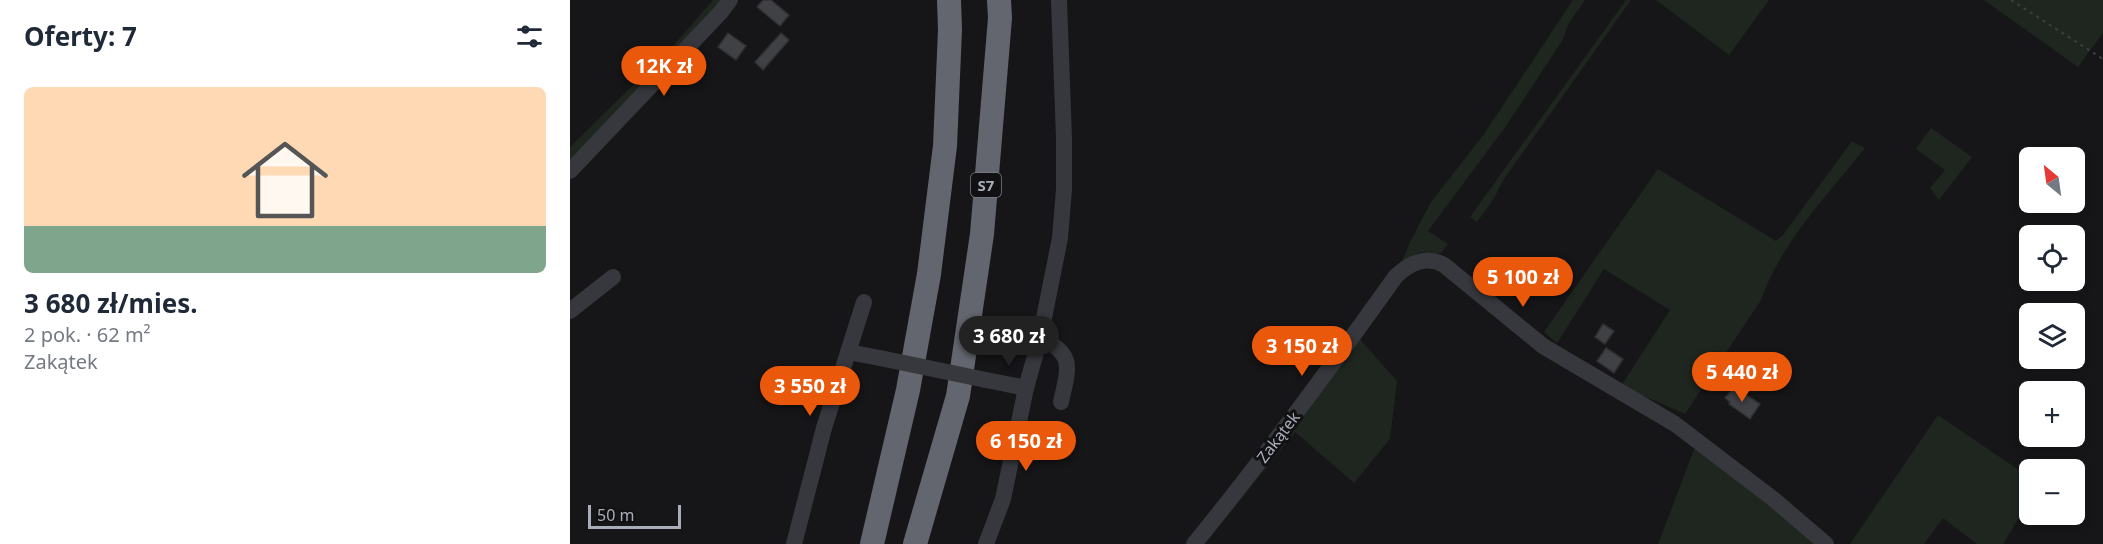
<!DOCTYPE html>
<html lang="pl">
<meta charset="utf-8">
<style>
:root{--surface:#fff;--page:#f6f6f7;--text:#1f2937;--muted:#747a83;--line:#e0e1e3;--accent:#ea580c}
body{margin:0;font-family:"Noto Sans",sans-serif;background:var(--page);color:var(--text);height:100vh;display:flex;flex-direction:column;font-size:22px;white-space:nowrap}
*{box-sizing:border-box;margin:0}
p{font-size:20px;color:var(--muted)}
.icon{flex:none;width:33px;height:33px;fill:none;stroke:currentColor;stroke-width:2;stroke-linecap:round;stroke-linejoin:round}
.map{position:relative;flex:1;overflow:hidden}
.sheet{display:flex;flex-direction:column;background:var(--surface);width:570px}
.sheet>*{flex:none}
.needle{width:39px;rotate:331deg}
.tools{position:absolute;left:1449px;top:147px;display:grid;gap:12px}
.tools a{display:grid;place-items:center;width:66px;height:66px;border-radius:9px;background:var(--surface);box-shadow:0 3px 9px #0003;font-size:30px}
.scale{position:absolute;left:18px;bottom:15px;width:93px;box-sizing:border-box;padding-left:6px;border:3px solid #a8adb8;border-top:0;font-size:16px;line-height:21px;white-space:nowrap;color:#a8adb8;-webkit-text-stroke:4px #111113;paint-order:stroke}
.price{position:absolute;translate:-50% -51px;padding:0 14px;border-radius:21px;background:var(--accent);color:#fff;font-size:20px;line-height:39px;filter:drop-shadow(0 2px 3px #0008)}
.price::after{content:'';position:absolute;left:50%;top:36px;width:18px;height:14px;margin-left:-9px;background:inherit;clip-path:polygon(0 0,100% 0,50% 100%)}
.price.on{background:#222;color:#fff}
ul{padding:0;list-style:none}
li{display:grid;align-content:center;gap:12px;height:318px;padding:0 24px}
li+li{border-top:2px solid var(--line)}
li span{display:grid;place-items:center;height:186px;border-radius:9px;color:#555}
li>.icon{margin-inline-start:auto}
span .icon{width:108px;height:108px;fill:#fffc;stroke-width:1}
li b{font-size:26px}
h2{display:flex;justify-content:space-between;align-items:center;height:72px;padding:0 24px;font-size:26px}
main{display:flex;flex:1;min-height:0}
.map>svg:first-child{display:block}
.green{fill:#1e261f}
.building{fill:#404145;stroke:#303034;stroke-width:1.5}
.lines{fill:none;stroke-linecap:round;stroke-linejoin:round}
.path{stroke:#3d3f44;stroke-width:2;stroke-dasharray:3 4.5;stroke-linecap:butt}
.minor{stroke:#37383d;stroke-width:16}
.highway{stroke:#63666e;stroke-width:24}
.minor-bridge{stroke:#37383d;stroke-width:16}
.labels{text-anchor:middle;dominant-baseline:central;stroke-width:6;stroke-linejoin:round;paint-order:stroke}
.shield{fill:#111113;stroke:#7b7e86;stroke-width:1.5}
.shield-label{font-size:15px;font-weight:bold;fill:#a8adb8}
.street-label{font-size:16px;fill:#a8adb8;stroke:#111113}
</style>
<main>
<section class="sheet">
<h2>Oferty: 7<svg class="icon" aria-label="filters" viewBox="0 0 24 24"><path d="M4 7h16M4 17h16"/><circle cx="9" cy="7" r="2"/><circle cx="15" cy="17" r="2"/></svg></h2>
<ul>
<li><span style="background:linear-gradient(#ffd9b3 75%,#7fa58c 0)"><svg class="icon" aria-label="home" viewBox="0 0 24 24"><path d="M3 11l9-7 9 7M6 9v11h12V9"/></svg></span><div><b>3 680 zł/mies.</b><p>2 pok. · 62 m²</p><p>Zakątek</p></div></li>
</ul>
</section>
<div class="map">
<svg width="1533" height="544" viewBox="0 0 1533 544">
<rect width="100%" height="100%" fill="#161618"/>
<!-- green -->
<g class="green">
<path d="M143,0H153L0,163V147L104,45Z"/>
<path d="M1003,0H1015L999,23L992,41L936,126L858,231L878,244L870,254L850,252L831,264L789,338L827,381L820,439L784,483L725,432L635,544H617L831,264L840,242L861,202L914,134Z"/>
<path d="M1056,0H1061L934,179L923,200L907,222L900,217Z"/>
<path d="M1086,0H1199L1159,55Z"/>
<path d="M1414,0H1533V33L1508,67Z"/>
<path d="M1361,128L1402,157L1369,200L1360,188L1375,170L1346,149Z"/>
<path d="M1282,141L1295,148C1258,195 1211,242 1191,300L1115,414L1051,386L1100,310L1034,269L987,343L974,332L1088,169L1206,241L1213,235Z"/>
<path d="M1368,415L1459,477V501L1433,544H1407L1373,518L1354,544H1280Z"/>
<path d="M1125,447L1247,544H1088Z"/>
</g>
<!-- building -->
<g class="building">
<path d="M193,0H201L219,15L210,26L187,7Z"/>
<path d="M158,33L176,46L166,60L148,47Z"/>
<path d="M211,33L219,40L193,70L185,62Z"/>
<path d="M1033,324L1044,331L1035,344L1025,337Z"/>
<path d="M1036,348L1053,359L1044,373L1027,361Z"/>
<path d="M1164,387L1190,404L1180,419L1159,404L1160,402L1155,398Z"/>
</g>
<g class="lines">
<!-- path -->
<path class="path" d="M1441,0L1533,59"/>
<!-- minor -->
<g class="minor">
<path d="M0,171L151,12L160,0"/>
<path d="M0,311L43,277"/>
<path d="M470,338C506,354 498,369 491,402"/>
<path d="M278,352L310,358"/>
<path d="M416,380L456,388"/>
<path d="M224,544L254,428L294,302"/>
<path d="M416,544L433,499L456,388L470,338L490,238L494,189V139L489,0"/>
<path d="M624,544C695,457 761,367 826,276C840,263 856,255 874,265L973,346L1105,424L1202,498L1256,544"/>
</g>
<!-- highway -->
<g class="highway">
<path d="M302,544L338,390L359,274L375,146L380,30L379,0"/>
<path d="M345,544L388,396L412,234L430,18L429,0"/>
</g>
<!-- minor-bridge -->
<path class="minor-bridge" d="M310,358L416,380"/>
</g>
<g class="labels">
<!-- shield labels -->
<rect class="shield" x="401" y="173" width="30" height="24" rx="4.5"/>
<g class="shield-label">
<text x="416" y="185">S7</text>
</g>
<!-- street labels -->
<g class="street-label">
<text transform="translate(708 437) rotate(-53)">Zakątek</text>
</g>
</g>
</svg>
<div class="tools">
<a><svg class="needle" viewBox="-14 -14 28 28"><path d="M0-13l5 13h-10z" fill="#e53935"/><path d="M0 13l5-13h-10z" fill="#747a83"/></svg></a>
<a><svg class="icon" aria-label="locate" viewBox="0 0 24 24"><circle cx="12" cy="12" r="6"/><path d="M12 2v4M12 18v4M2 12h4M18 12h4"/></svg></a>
<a><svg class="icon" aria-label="layers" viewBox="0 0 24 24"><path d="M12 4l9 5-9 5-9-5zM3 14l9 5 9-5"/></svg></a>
<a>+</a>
<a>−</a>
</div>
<div class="scale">50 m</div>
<b class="price" style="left:94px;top:97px">12K zł</b>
<b class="price" style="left:953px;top:308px">5 100 zł</b>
<b class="price on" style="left:439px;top:367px">3 680 zł</b>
<b class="price" style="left:732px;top:377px">3 150 zł</b>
<b class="price" style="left:1172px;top:403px">5 440 zł</b>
<b class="price" style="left:240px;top:417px">3 550 zł</b>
<b class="price" style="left:456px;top:472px">6 150 zł</b>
</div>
</main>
